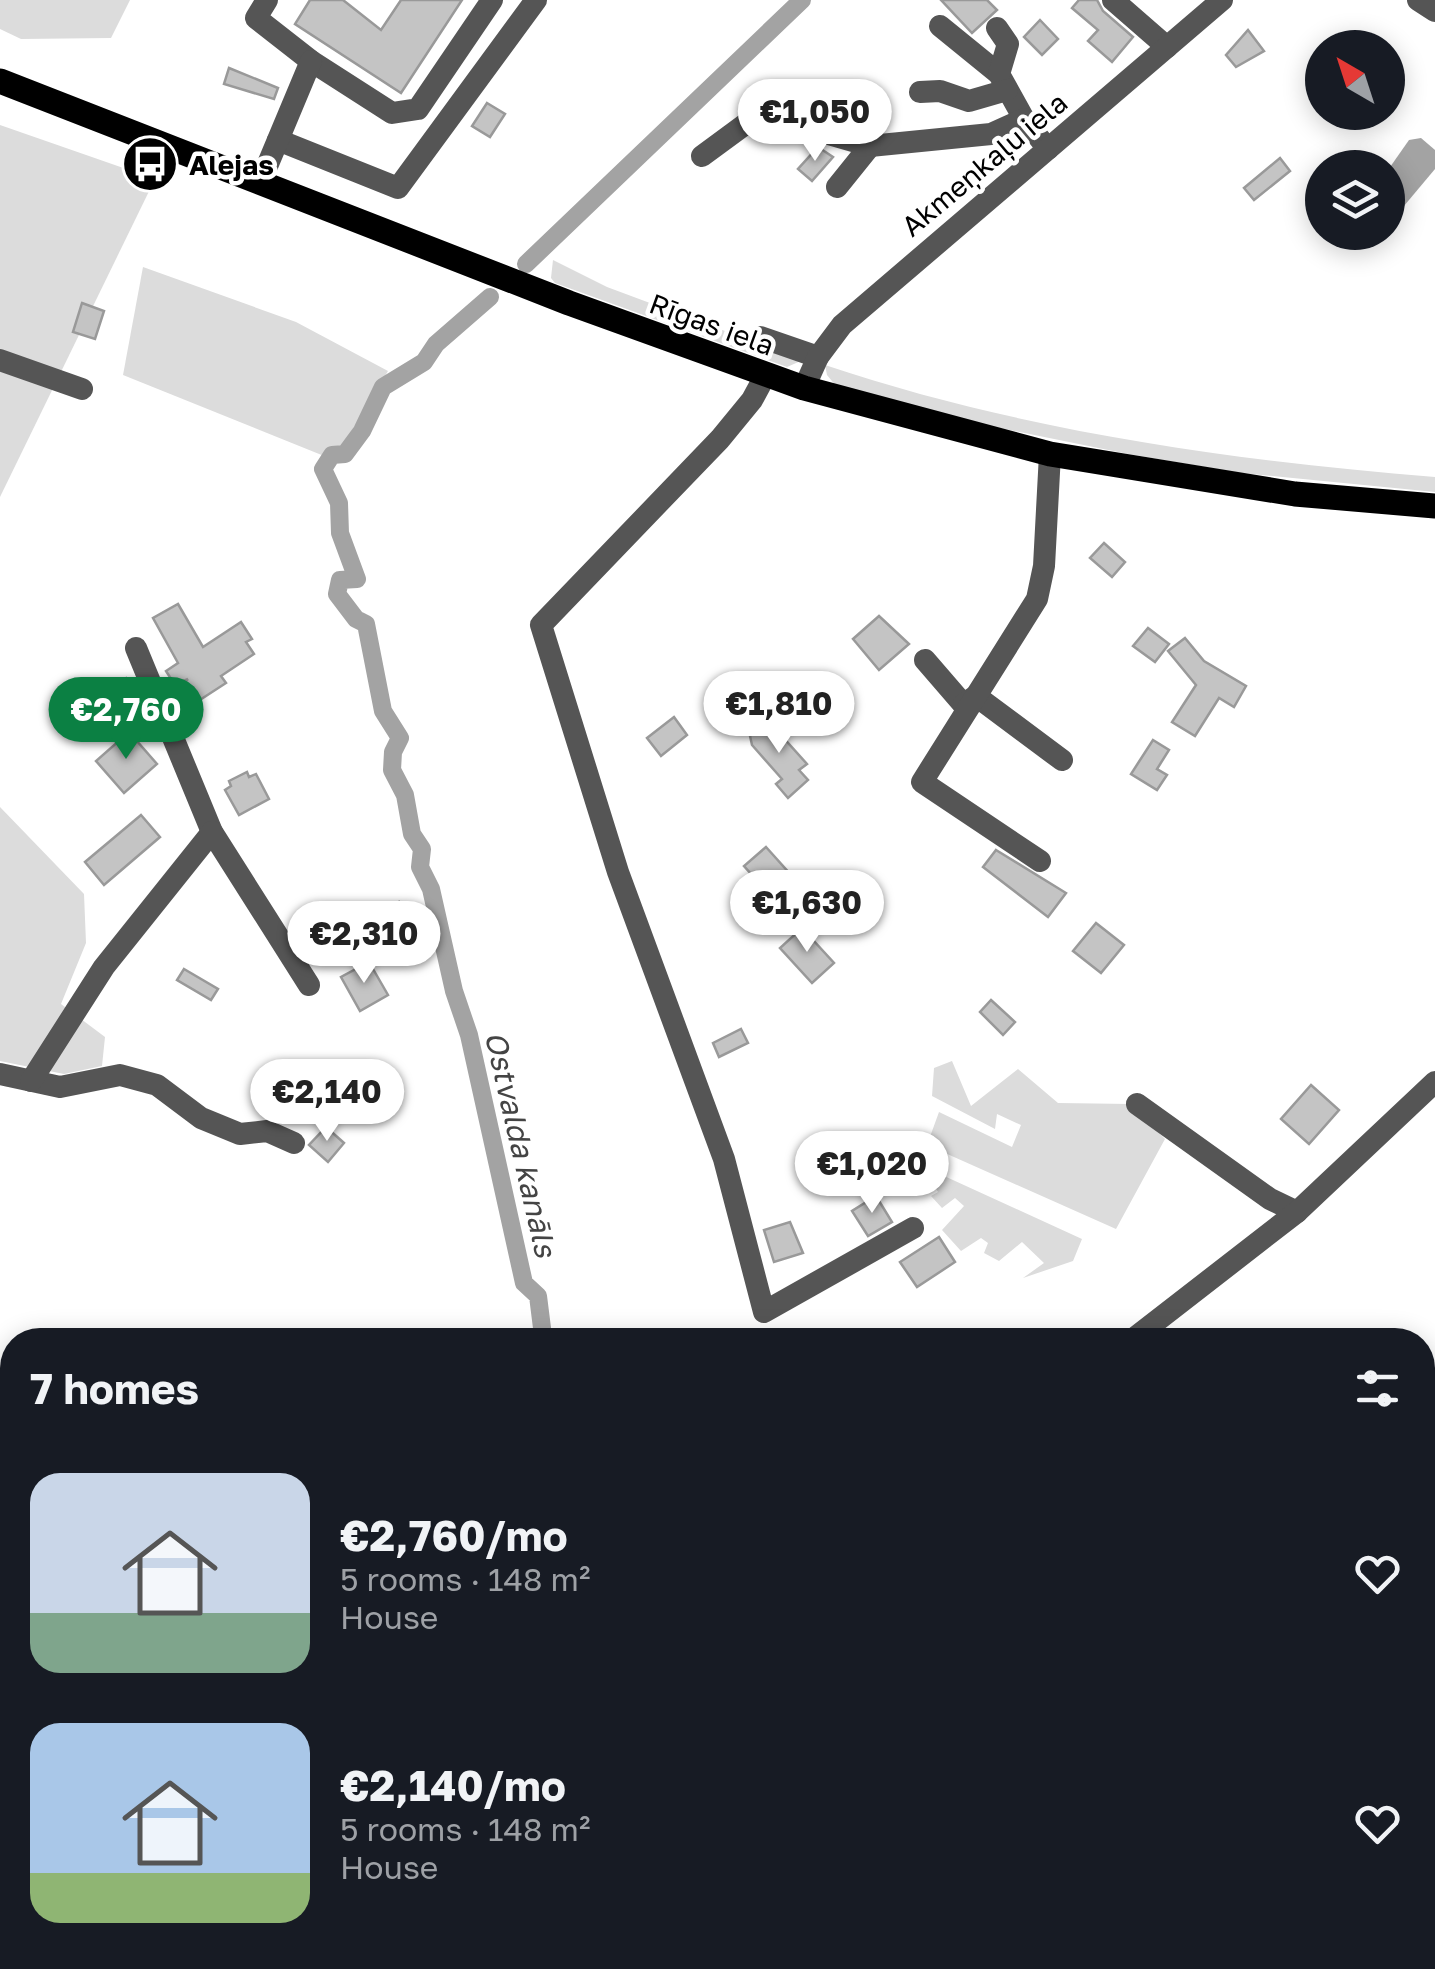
<!DOCTYPE html>
<meta charset="utf-8">
<style>
:root{--surface:#171b24;--page:#242831;--text:#f1f3f6;--muted:#9ea1a6;--accent:#0b8043}
body{margin:0;font-family:"Golos Text",sans-serif;background:var(--page);color:var(--text);height:100vh;display:flex;flex-direction:column;font-size:38px;white-space:nowrap}
*{box-sizing:border-box;margin:0}
p{font-size:32px;color:var(--muted)}
.icon{flex:none;width:55px;height:55px;fill:none;stroke:currentColor;stroke-width:2;stroke-linecap:round;stroke-linejoin:round}
.map{position:relative;flex:1;overflow:hidden}
.side{position:absolute;left:0px;top:1328px;width:1435px;height:642px;display:flex;flex-direction:column;background:var(--surface);border-radius:40px 40px 0 0;box-shadow:0 5px 25px #0003}
.side>*{flex:none}
.needle{width:65px;rotate:321deg}
.controls{position:absolute;left:1305px;top:30px;display:grid;gap:20px}
.controls a{display:grid;place-items:center;width:100px;height:100px;border-radius:50%;background:var(--surface);box-shadow:0 5px 25px #0003;font-size:50px}
.price{position:absolute;translate:-50% -85px;padding:0 22px;border-radius:35px;background:#fff;color:#222;font-size:32px;line-height:65px;filter:drop-shadow(0 2px 5px #0008)}
.price::after{content:'';position:absolute;left:50%;top:60px;width:30px;height:22px;margin-left:-15px;background:inherit;clip-path:polygon(0 0,100% 0,50% 100%)}
.price.active{background:var(--accent);color:#fff}
ul{padding:0;list-style:none}
li{display:flex;align-items:center;gap:30px;height:250px;padding:0 30px}
li span{display:grid;place-items:center;flex:none;width:280px;height:200px;border-radius:30px;color:#555}
li>.icon{margin-inline-start:auto}
span .icon{width:120px;height:120px;fill:#fffc;stroke-width:1}
li b{font-size:42px}
h2{display:flex;justify-content:space-between;align-items:center;height:120px;padding:0 30px;font-size:42px}
.map>svg:first-child{display:block}
.green{fill:#dcdcdc}
.water{fill:#a3a3a3}
.lines{fill:none;stroke-linecap:round;stroke-linejoin:round}
.stream{stroke:#a3a3a3;stroke-width:5}
.canal{stroke:#a3a3a3;stroke-width:18}
.building{fill:#c4c4c4;stroke:#999;stroke-width:2.5}
.minor{stroke:#555;stroke-width:22}
.major{stroke:#000;stroke-width:25}
.labels{text-anchor:middle;dominant-baseline:central;stroke-width:9;stroke-linejoin:round;paint-order:stroke}
.poi-label{font-size:28px;font-weight:bold;fill:#000;stroke:#fff;text-anchor:start}
.street-label{font-size:28px;fill:#000;stroke:#fff}
.water-label{font-size:30px;font-style:italic;fill:#444;stroke:#fff}
</style>
<div class="map">
<svg width="1435" height="1969" viewBox="0 0 1435 1969">
<rect width="100%" height="100%" fill="#fff"/>
<!-- green -->
<g class="green">
<path d="M0,0H130L111,38L21,39L0,29Z"/>
<path d="M0,125L155,179L0,497Z"/>
<path d="M553,260L607,287L803,360L787,367L555,283L551,278Z"/>
<path d="M143,267L296,322L388,371L334,460L123,375Z"/>
<path d="M825,365C1022,431 1228,460 1435,477V492L1241,473L1128,454L990,426L836,386L827,375Z"/>
<path d="M0,807L84,894L86,943L61,1004L105,1037L102,1066L64,1074L0,1061Z"/>
<path d="M952,1061L971,1106L1018,1069L1058,1103L1131,1104L1165,1139L1116,1229L927,1145L939,1112L1012,1147L1021,1125L997,1114L995,1129L932,1096L934,1068Z"/>
<path d="M907,1159L1082,1239L1073,1261L1023,1278L1044,1263L1022,1242L999,1261L984,1253L988,1243L981,1238L961,1251L942,1230L964,1206L955,1198L942,1208L931,1196L938,1192L934,1185L920,1195Z"/>
<path d="M297,1958H434L438,1969H302Z"/>
</g>
<!-- water -->
<path class="water" d="M1421,138L1435,150V169L1388,225V170L1409,140Z"/>
<g class="lines">
<!-- stream -->
<g class="stream">
<path d="M1422,1723L1435,1726"/>
<path d="M0,1731L12,1726"/>
</g>
<!-- canal -->
<g class="canal">
<path d="M526,264L802,0"/>
<path d="M490,297L436,344L424,362L383,387L362,431L345,454L332,455L323,469L339,503L340,533L357,579L340,580L337,594L356,619L366,624L383,711L400,738L393,752L392,770L405,795L412,834L422,849L420,867L431,889L454,991L469,1035L524,1283L538,1296L543,1336L550,1340"/>
<path d="M926,1969L927,1958"/>
</g>
</g>
<!-- building -->
<g class="building">
<path d="M310,0H343L381,30L401,0H462L401,93L295,24Z"/>
<path d="M941,0H987L997,10L972,33Z"/>
<path d="M1079,0H1097L1103,11L1133,37L1112,62L1088,41L1098,30L1072,8Z"/>
<path d="M1040,20L1058,39L1042,55L1024,37Z"/>
<path d="M1248,30L1264,51L1236,67L1226,55Z"/>
<path d="M229,68L278,88L274,99L224,84Z"/>
<path d="M487,103L505,114L490,137L472,126Z"/>
<path d="M818,147L833,157L812,181L798,169Z"/>
<path d="M1280,158L1290,171L1254,200L1244,188Z"/>
<path d="M82,303L104,311L95,339L73,332Z"/>
<path d="M1104,543L1125,562L1112,577L1090,558Z"/>
<path d="M178,604L203,647L241,622L252,639L246,642L254,654L221,676L226,683L189,707L177,689L188,679L175,685L166,671L178,663L153,618Z"/>
<path d="M879,616L909,644L879,670L853,639Z"/>
<path d="M1148,628L1169,644L1155,662L1133,646Z"/>
<path d="M1185,638L1204,661L1246,686L1234,707L1219,698L1195,736L1172,722L1196,685L1168,651Z"/>
<path d="M126,678L136,701L97,717L87,694Z"/>
<path d="M763,715L807,764L799,770L808,780L788,798L776,784L782,779L752,745L750,736L754,732L750,726Z"/>
<path d="M674,717L687,735L661,756L647,738Z"/>
<path d="M129,732L157,764L124,793L96,761Z"/>
<path d="M1153,740L1169,750L1157,769L1167,775L1157,790L1131,774Z"/>
<path d="M247,772L249,777L256,774L269,799L239,815L225,790L231,786L229,781Z"/>
<path d="M141,815L160,837L104,885L85,862Z"/>
<path d="M766,847L791,875L769,894L744,866Z"/>
<path d="M996,850L1066,893L1048,917L983,867Z"/>
<path d="M399,902L423,946L410,953L382,910Z"/>
<path d="M319,903L338,936L316,948L298,915Z"/>
<path d="M1096,923L1124,945L1101,973L1073,951Z"/>
<path d="M802,928L834,963L812,983L780,948Z"/>
<path d="M369,962L388,995L360,1011L341,977Z"/>
<path d="M184,969L218,989L211,1000L177,980Z"/>
<path d="M991,1000L1015,1022L1003,1035L980,1012Z"/>
<path d="M741,1029L748,1043L719,1057L713,1043Z"/>
<path d="M1311,1085L1339,1110L1309,1144L1281,1119Z"/>
<path d="M326,1127L344,1143L328,1162L309,1145Z"/>
<path d="M876,1196L892,1222L868,1236L852,1211Z"/>
<path d="M790,1222L803,1253L774,1262L764,1230Z"/>
<path d="M939,1237L955,1262L917,1287L900,1262Z"/>
</g>
<g class="lines">
<!-- minor -->
<g class="minor">
<path d="M267,0L256,18L311,61L392,113L418,109L492,0"/>
<path d="M1113,0L1167,47"/>
<path d="M1418,0L1435,11"/>
<path d="M940,26L999,74L1024,119L1048,149"/>
<path d="M997,28L1008,44L999,74"/>
<path d="M920,92L940,91L969,101L1007,90"/>
<path d="M278,140L398,188L536,0"/>
<path d="M702,156L759,114L870,146L991,134L1024,119"/>
<path d="M260,183L311,61"/>
<path d="M837,187L870,146"/>
<path d="M760,337L818,357"/>
<path d="M0,360L82,389"/>
<path d="M765,376L752,400L720,439L541,625L618,872L724,1159L764,1312L913,1228"/>
<path d="M804,388L818,357L842,325L1222,0"/>
<path d="M136,648L212,832L309,985"/>
<path d="M925,660L963,704"/>
<path d="M964,704L976,696L1062,760"/>
<path d="M1040,861L922,782L1037,599L1044,566L1050,454"/>
<path d="M0,1074L60,1087L120,1075L157,1085L201,1118L240,1134L267,1131L294,1143"/>
<path d="M31,1081L104,967L212,832"/>
<path d="M1137,1104L1270,1199L1297,1212"/>
<path d="M1132,1340L1297,1212L1435,1082"/>
<path d="M1422,1865L1435,1866"/>
<path d="M225,1958L229,1969"/>
<path d="M1348,1958V1969"/>
<path d="M894,1969L895,1958"/>
</g>
<!-- major -->
<path class="major" d="M0,81L569,303L804,388L1050,454L1295,494L1435,506"/>
</g>
<!-- icons -->
<defs>
<g id="bus-disc" transform="scale(2.875)"><circle r="9.5" fill="#000" stroke="#fff"/><path d="M-5-6H5V4H4V6H2V4H-2V6H-4V4H-5ZM-3.5-4V0h7V-4ZM-3.5 1.2v1.5H-2V1.2ZM2 1.2v1.5H3.5V1.2Z" fill="#fff"/></g>
</defs>
<g fill-rule="evenodd">
<use href="#bus-disc" x="150" y="164"/>
</g>
<g class="labels">
<!-- poi labels -->
<g class="poi-label">
<text x="189" y="164">Alejas</text>
</g>
<!-- street labels -->
<g class="street-label">
<text transform="translate(984 164) rotate(-40)">Akmeņkaļu iela</text>
<text transform="translate(712 324) rotate(20)">Rīgas iela</text>
</g>
<!-- water labels -->
<g class="water-label">
<text transform="translate(521 1144) rotate(77)">Ostvalda kanāls</text>
</g>
</g>
</svg>
<div class="controls">
<a><svg class="needle" viewBox="-14 -14 28 28"><path d="M0-13l5 13h-10z" fill="#e53935"/><path d="M0 13l5-13h-10z" fill="#9ea1a6"/></svg></a>
<a><svg class="icon" aria-label="layers" viewBox="0 0 24 24"><path d="M12 4l9 5-9 5-9-5zM3 14l9 5 9-5"/></svg></a>
</div>
<b class="price" style="left:815px;top:164px">€1,050</b>
<b class="price" style="left:779px;top:756px">€1,810</b>
<b class="price active" style="left:126px;top:762px">€2,760</b>
<b class="price" style="left:807px;top:955px">€1,630</b>
<b class="price" style="left:364px;top:986px">€2,310</b>
<b class="price" style="left:327px;top:1144px">€2,140</b>
<b class="price" style="left:872px;top:1216px">€1,020</b>
<section class="side">
<h2>7 homes<svg class="icon" aria-label="filters" viewBox="0 0 24 24"><path d="M4 7h16M4 17h16"/><circle cx="9" cy="7" r="2"/><circle cx="15" cy="17" r="2"/></svg></h2>
<ul>
<li><span style="background:linear-gradient(#c9d6e8 70%,#7fa58c 0)"><svg class="icon" aria-label="home" viewBox="0 0 24 24"><path d="M3 11l9-7 9 7M6 9v11h12V9"/></svg></span><div><b>€2,760/mo</b><p>5 rooms · 148 m²</p><p>House</p></div><svg class="icon" aria-label="heart" viewBox="0 0 24 24"><path d="M12 20l-8-8c-3-5 5-10 8-4 3-6 11-1 8 4z"/></svg></li>
<li><span style="background:linear-gradient(#a9c7e8 75%,#8fb573 0)"><svg class="icon" aria-label="home" viewBox="0 0 24 24"><path d="M3 11l9-7 9 7M6 9v11h12V9"/></svg></span><div><b>€2,140/mo</b><p>5 rooms · 148 m²</p><p>House</p></div><svg class="icon" aria-label="heart" viewBox="0 0 24 24"><path d="M12 20l-8-8c-3-5 5-10 8-4 3-6 11-1 8 4z"/></svg></li>
</ul>
</section>
</div>
